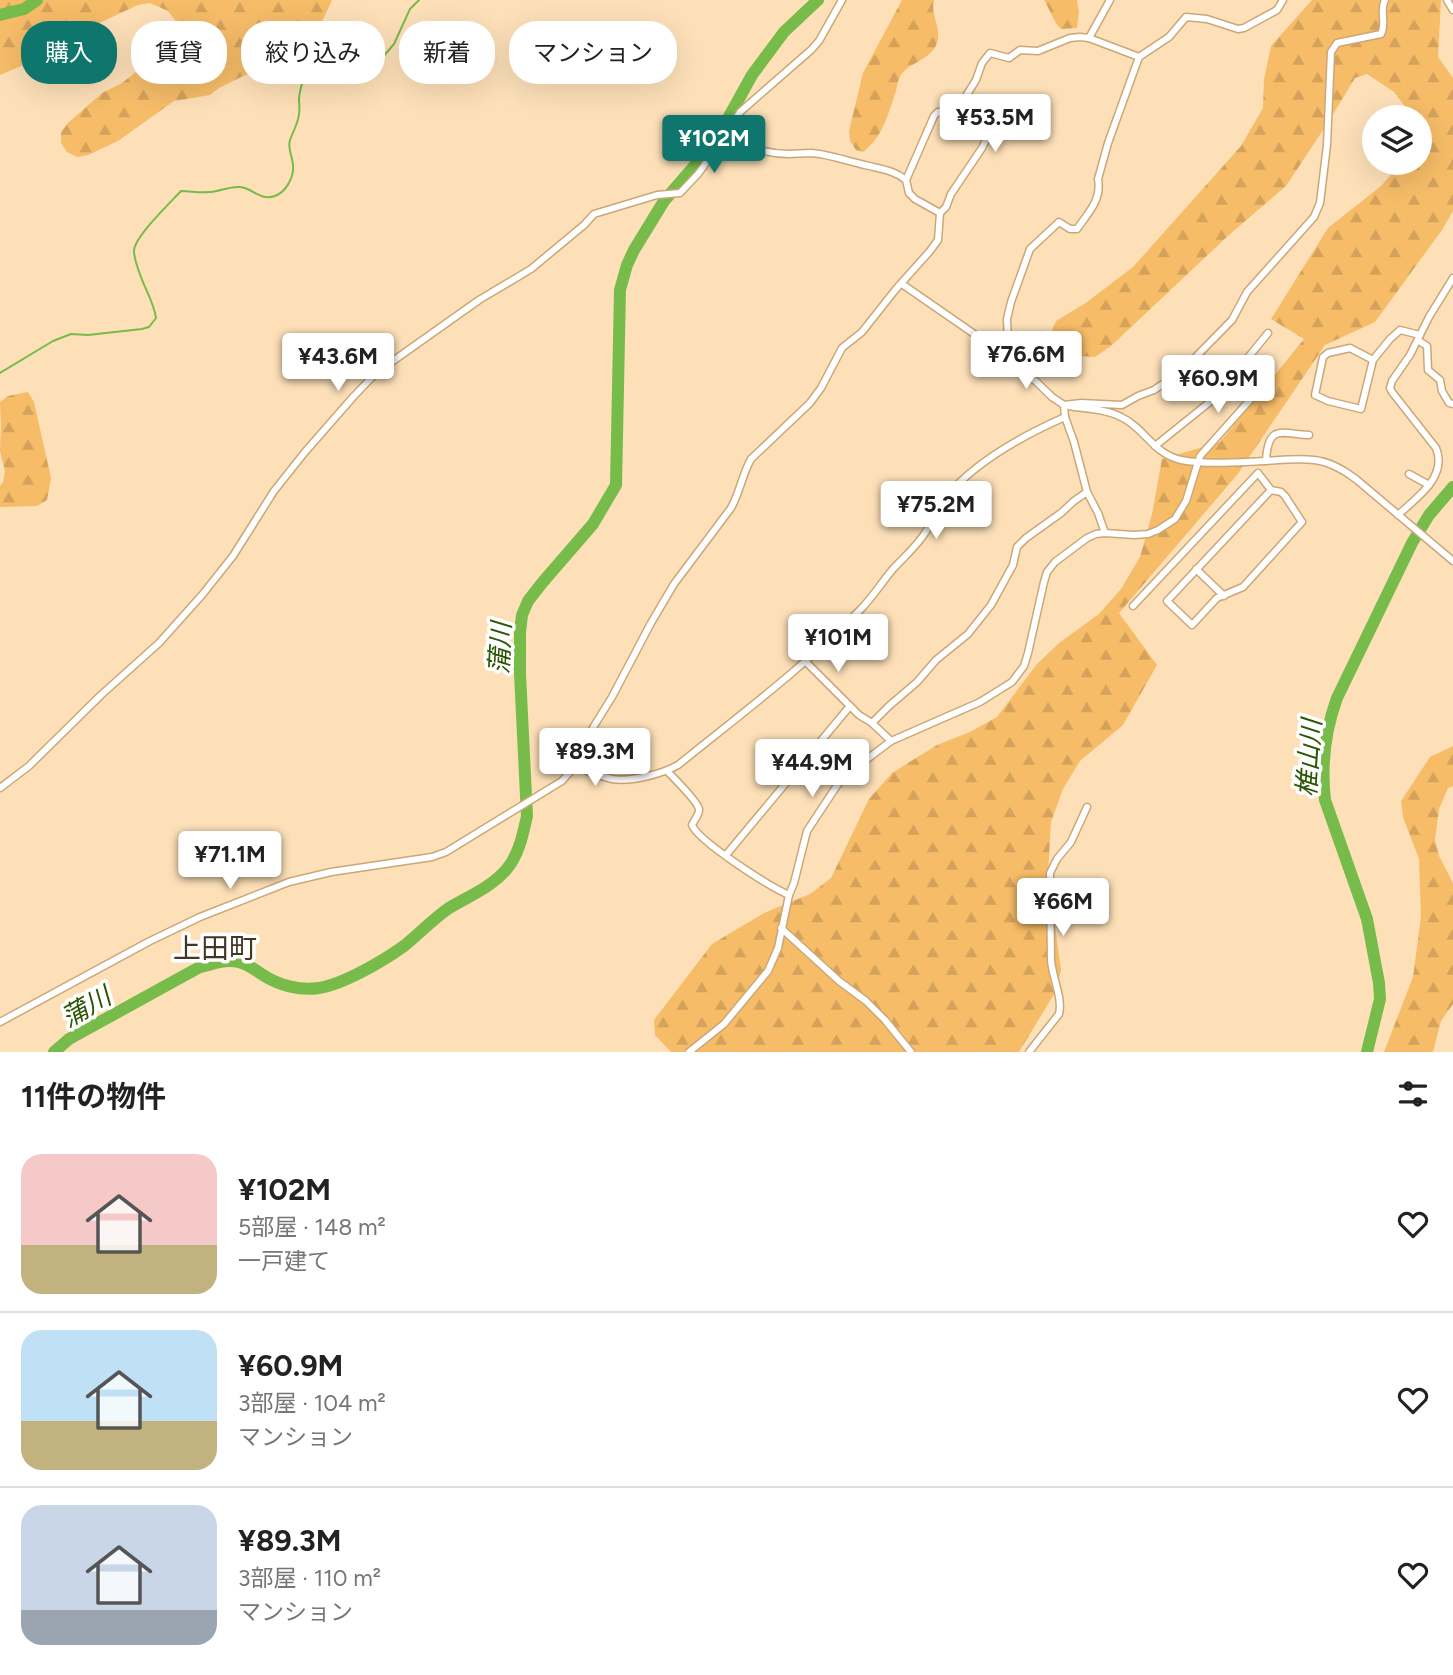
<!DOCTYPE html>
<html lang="ja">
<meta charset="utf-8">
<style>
:root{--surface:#fff;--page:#f6f6f6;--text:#222;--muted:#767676;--line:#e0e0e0;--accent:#0f766e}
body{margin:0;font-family:Figtree,"Noto Sans JP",sans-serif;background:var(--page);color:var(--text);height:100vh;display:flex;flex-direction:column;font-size:26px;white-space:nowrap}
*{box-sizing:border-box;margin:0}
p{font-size:23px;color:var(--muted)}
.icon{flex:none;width:38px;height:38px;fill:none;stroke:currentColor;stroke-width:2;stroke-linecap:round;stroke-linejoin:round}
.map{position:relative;height:1052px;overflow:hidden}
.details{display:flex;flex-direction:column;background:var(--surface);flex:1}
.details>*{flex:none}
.hud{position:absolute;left:21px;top:21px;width:700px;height:63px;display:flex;gap:14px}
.controls{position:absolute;left:1362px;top:105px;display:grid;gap:14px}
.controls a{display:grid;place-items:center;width:70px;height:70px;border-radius:50%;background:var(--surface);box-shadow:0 7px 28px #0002;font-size:35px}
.price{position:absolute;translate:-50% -60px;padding:0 16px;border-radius:7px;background:#fff;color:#222;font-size:23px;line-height:46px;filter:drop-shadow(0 2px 4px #0008)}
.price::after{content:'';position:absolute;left:50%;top:42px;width:21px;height:16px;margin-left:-10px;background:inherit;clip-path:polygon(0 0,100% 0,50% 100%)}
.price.active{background:var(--accent);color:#fff}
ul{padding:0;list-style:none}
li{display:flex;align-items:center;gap:21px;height:175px;padding:0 21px}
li+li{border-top:2px solid var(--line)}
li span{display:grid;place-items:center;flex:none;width:196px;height:140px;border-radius:21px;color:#555}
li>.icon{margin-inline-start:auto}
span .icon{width:84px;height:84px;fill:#fffc;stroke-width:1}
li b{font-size:30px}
h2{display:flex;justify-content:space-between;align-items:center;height:84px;padding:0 21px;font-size:30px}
.chip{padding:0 24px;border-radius:28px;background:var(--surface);box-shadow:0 7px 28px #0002;font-size:24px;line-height:63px}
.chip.active{background:var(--accent);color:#fff}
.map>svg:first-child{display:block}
.forest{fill:url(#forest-firs)}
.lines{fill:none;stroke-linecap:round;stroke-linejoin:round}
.stream{stroke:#77bc4a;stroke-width:2}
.river{stroke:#77bc4a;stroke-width:12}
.minor-casing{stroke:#cba777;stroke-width:9}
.minor{stroke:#fff;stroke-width:6}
.labels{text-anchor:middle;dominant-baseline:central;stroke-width:7;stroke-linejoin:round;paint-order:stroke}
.water-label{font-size:26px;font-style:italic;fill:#2b5604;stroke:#fff}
.quarter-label{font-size:28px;fill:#443622;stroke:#fff}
</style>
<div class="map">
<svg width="1453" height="1052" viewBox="0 0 1453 1052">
<defs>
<pattern id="forest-firs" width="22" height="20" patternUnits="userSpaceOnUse" patternTransform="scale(1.75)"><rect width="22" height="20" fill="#f6bc68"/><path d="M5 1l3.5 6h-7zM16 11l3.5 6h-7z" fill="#d4a25a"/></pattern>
</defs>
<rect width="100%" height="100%" fill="#fde0b8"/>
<!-- forest -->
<g class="forest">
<path d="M0,0H332L310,47L302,57L293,63L273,73H251L241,77L219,88L210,95L174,101L118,141L88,155L77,157L67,152L61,143V132L68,123L102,93L122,83L151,60L159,55L192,45L187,36L168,11L150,3L138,5L97,24L61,49L0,75Z"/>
<path d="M902,0H934C930,14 942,28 937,43C930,61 909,62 901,75C898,79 897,86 896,91C888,114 883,137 863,152L856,150L850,141L849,131L863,73Z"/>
<path d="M1044,0H1077L1079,12L1077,28L1061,29C1055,24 1049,8 1044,0Z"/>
<path d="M1312,0H1441L1438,57L1453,78V211L1442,230L1375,322L1325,345L1237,475L1119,613L1157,665L1123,725L1080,761L1063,789L1051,822L1048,874L1061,970L1056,991L1019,1052H671L655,1035L654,1020L712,944L764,913L810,894L831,878L869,799L892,773L937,745L970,732L997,717L1037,664L1059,643L1099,614L1121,589L1140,557L1152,514L1162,459L1220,442L1304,339L1271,319L1328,228L1381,186L1401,163H1419V117H1413L1394,92L1367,74L1355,78L1329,121L1286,186L1230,234L1111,346L1095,357L1063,355L1047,343L1056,321L1087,302L1133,267L1241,146L1263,108L1264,79L1271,46Z"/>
<path d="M28,392L34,402L51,478L47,500L37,506L0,507V486L3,482L5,471L0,451L1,425L0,402L8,396Z"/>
<path d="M1453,746V786L1448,788L1439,809L1435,840L1439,856L1453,883V1004L1441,1021L1433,1052H1384L1413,977L1421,917L1419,859L1403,817L1401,801L1430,757Z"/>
</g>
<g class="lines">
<!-- stream -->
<path class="stream" d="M0,373L53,341L71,334L88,335L142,329L149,327L156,318C154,303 146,291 141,277C138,269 134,259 134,251C134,237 171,202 181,191C190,191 200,193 208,192C219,192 229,186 240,187C253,188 259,201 275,196C286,192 294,177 293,166C293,157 287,149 290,140C293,131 298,124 299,114C300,109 299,104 299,98C301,82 309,61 320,50L342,56L352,62L367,64L382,58L394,44L410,9L419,0"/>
<!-- river -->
<g class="river">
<path d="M0,15L24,9L37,0"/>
<path d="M54,1052L69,1039L198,968C212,964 224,959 239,962C248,964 255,970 263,975C278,985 300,991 319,988C344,984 383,961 404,946C419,934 433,919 449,908C469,896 490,888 506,870C519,855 523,834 527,816L520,674V632L522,615L528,601L542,583L593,524L616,485L620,290L627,265L634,250L664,201L697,163L725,124L752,75L784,32L818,0"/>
<path d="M1367,1052L1380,999L1379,983L1367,919L1325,800C1321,765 1325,731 1337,698L1412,543L1429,515L1453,487"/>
</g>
<!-- minor casing -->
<g class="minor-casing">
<g id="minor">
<path d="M1447,0L1453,10"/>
<path d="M1089,38L1110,0"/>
<path d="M726,135C743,147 767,154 789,154C796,154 803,153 811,153C828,154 847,161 865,165C880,169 894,170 906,180"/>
<path d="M940,213L946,207L951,194L982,148L992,128L971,111L960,105"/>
<path d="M902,284L1019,365L1052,397L1064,405L1065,417L1074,442L1087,492L1098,513L1105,533"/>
<path d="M1419,341L1427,346L1428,370L1440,380L1442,391L1449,403L1453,404"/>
<path d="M1005,356L1008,343L1007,319L1011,302L1030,249L1059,222L1070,229H1077C1088,213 1102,200 1098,179L1108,143L1139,57L1169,37L1186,17L1207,19L1238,29L1244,28L1277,10L1283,0"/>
<path d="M1373,360L1350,348L1328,353L1323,357L1315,395L1328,401L1361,409L1373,360L1390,339L1400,330L1420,335"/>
<path d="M1064,405L1081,403L1122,405L1138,396L1154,390L1182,371L1232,320L1247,292L1314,217L1320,203L1327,145L1331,52L1337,43L1381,34C1387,23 1379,11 1385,0"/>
<path d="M1069,406C1086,409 1106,409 1121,417C1145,428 1153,454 1181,460C1208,465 1239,462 1266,461C1282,460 1298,458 1314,460C1331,462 1344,470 1357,480L1453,561"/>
<path d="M1155,446L1216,397L1268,333"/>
<path d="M1266,461C1268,423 1282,434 1309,435"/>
<path d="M1409,474L1429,485"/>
<path d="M1398,515C1416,498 1448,477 1436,448L1392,392L1390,388L1392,381L1410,355L1429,317L1453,278"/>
<path d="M1196,569L1224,596"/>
<path d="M1133,606L1258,473L1271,490L1281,492L1285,496L1302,522L1243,587L1217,598L1192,625L1167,601L1271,490"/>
<path d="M806,662L859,715L872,723L891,741"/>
<path d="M872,723L889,706L917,682L936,660L968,634L991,605L1013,565L1017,547L1026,538L1061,513L1074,501L1087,492"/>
<path d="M575,766C587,771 599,776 612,779C631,782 662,774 678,765C740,715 804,667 860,610C872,598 882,582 893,569C904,557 916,547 925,533C933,522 938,508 946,497C975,462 1024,435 1065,417"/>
<path d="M667,771C674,778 697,801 699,809C700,814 694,820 692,825C698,841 770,887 789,895"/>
<path d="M0,788L29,766L101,695L159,643L202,595L233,556L274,491L305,452L354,396L376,373L479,300L531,269L584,225L594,214L657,195L680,193L698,174L726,135L740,112L811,50L819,41L842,0"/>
<path d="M726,855L850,706"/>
<path d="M781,928L839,981L866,1001L885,1020L911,1052"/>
<path d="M0,1022L150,941L200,917L289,882L331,872L432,857L446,852L562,781L575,766L594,726L612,697L651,623L674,584L731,508C740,492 742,475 751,459L810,403L821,388L842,348L862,332L896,289L930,251L938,240L940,213L915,199L909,193L906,180L934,116L938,112L949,114L956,112L976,80L982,63L990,53L1009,58L1020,50L1038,51L1070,38L1080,37L1089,38L1139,57"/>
<path d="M689,1052L724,1024L768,971L778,948L789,895L794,883L807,831L838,784L854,769L891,741L980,702L1012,682L1024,666L1028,653L1044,582L1047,572L1055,562L1087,538L1096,534L1105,533L1134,535L1148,534L1158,530L1175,519L1186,501L1200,456L1265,383L1242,365"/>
<path d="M1029,1052L1059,1014C1063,998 1052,977 1051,960L1050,873L1057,859L1071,842L1087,807"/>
</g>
</g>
<!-- minor -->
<use href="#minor" class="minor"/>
</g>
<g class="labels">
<!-- water labels -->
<g class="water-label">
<text transform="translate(500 648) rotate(-87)">蒲川</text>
<text transform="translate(1309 758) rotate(-86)">椎山川</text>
<text transform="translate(86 1007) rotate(-30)">蒲川</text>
</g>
<!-- quarter labels -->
<g class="quarter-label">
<text x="215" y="948">上田町</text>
</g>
</g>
</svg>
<div class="controls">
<a><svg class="icon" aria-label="layers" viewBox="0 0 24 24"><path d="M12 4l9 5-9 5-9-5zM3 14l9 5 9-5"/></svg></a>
</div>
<b class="price" style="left:995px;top:154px">¥53.5M</b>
<b class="price active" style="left:714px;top:175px">¥102M</b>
<b class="price" style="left:1026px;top:391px">¥76.6M</b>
<b class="price" style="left:338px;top:393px">¥43.6M</b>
<b class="price" style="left:1218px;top:415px">¥60.9M</b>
<b class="price" style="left:936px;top:541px">¥75.2M</b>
<b class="price" style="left:838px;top:674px">¥101M</b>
<b class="price" style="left:595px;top:788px">¥89.3M</b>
<b class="price" style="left:812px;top:799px">¥44.9M</b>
<b class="price" style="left:230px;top:891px">¥71.1M</b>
<b class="price" style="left:1063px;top:938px">¥66M</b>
<div class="hud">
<a class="chip active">購入</a>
<a class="chip">賃貸</a>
<a class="chip">絞り込み</a>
<a class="chip">新着</a>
<a class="chip">マンション</a>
</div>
</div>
<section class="details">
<h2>11件の物件<svg class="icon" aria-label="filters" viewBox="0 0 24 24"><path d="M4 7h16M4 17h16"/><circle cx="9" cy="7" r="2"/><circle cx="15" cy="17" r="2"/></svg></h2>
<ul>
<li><span style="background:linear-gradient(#f6c9c9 65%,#c2b280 0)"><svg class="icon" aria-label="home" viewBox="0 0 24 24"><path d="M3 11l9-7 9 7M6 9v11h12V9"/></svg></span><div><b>¥102M</b><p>5部屋 · 148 m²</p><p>一戸建て</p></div><svg class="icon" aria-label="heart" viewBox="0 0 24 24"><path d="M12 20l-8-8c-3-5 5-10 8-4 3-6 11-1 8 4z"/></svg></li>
<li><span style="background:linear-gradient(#bfe0f5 65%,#c2b280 0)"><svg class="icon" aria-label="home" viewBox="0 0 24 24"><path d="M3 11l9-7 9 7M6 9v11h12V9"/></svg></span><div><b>¥60.9M</b><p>3部屋 · 104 m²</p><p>マンション</p></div><svg class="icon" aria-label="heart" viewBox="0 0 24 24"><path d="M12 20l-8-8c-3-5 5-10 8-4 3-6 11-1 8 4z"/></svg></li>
<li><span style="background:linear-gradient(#c9d6e8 75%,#9aa5b1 0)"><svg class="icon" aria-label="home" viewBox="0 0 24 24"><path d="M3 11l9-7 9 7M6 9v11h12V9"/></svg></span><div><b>¥89.3M</b><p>3部屋 · 110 m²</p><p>マンション</p></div><svg class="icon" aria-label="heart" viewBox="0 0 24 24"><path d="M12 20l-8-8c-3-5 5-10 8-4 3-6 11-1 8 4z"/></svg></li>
</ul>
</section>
